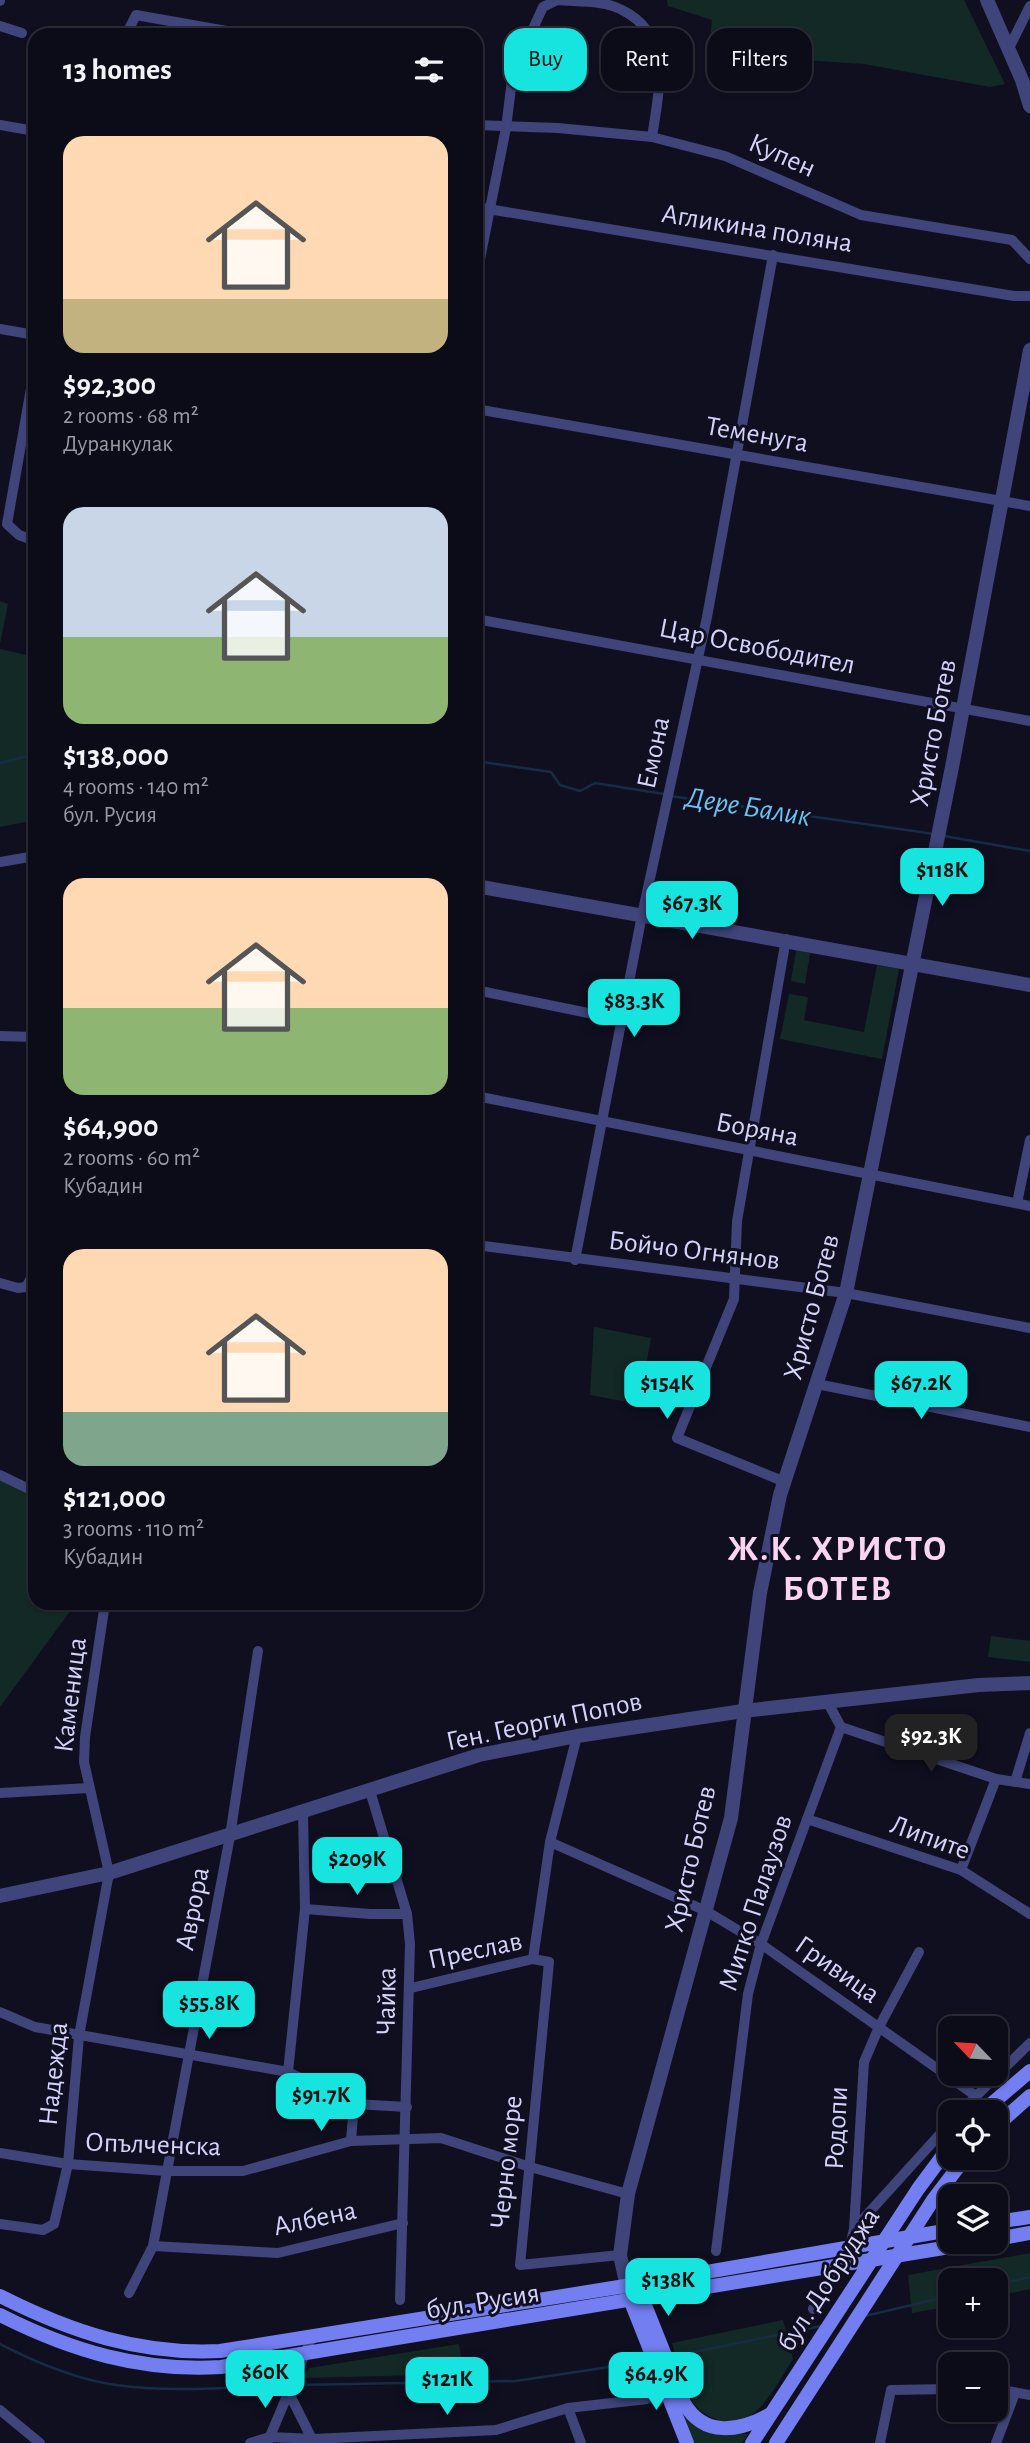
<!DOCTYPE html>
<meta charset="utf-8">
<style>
:root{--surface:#0c0b18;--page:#1a1925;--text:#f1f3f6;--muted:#9a9ba2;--line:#2c2b37;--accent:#17e3df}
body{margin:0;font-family:"Alegreya Sans",sans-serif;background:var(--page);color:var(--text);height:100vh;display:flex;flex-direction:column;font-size:26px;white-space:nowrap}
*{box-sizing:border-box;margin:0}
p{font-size:23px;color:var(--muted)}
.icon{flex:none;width:38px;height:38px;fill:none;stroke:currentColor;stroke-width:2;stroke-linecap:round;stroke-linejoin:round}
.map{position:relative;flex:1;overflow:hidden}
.panel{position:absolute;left:28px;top:28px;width:455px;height:1582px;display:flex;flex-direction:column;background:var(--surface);border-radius:21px;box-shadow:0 2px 5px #0004,0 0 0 2px var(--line)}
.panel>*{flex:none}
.banner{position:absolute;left:504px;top:28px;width:420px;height:63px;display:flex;gap:14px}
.needle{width:46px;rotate:295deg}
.buttons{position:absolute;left:938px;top:2016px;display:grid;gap:14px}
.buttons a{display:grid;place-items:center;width:70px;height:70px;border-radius:14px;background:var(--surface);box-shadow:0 2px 5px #0004,0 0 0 2px var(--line);font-size:35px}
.price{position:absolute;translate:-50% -60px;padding:0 16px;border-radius:14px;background:var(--accent);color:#111;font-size:23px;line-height:46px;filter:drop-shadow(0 2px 4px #0008)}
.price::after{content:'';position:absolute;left:50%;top:42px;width:21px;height:16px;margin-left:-10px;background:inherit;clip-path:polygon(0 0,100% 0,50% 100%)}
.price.selected{background:#222;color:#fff}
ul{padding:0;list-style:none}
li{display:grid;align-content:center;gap:14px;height:371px;padding:0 35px}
li span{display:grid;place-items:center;height:217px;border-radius:21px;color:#555}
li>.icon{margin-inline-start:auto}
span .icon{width:126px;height:126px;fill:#fffc;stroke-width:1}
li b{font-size:30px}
h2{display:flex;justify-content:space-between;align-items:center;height:84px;padding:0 35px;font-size:30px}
.tag{padding:0 24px;border-radius:21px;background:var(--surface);box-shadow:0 2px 5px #0004,0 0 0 2px var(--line);font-size:24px;line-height:63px}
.tag.selected{background:var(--accent);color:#111}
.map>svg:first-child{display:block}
.green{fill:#132926}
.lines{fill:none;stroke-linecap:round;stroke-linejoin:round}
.stream{stroke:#142d45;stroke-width:2.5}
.minor{stroke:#3f447a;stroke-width:10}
.tertiary{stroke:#3f447a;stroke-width:14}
.secondary{stroke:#737ff1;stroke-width:14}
.labels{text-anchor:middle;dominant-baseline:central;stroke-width:6;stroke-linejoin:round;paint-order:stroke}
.street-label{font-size:28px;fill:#d3d3fb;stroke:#100f20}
.water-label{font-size:30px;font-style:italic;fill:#6bc2f0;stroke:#100f20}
.district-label{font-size:35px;font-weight:bold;letter-spacing:2px;fill:#fbd4f1;stroke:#100f20}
</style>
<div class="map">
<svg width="1030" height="2443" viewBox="0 0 1030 2443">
<rect width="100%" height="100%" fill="#100f20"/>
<!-- green -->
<g class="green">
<path d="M667,0H964L1005,84L990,87L864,64L742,56L710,39L712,20L668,6Z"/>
<path d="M0,601L8,604L0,644Z"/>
<path d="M0,649L35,657V820L0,827Z"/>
<path d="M796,950L810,953L805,984L791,981Z"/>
<path d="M877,965L899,969L882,1059L780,1039L789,994L808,997L804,1020L864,1032Z"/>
<path d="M594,1327L651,1338L639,1404L590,1395Z"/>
<path d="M0,1480L35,1498V1603H76L0,1707Z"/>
<path d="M991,1636L1030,1641V1662L988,1657Z"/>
<path d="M1030,2253V2289L996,2296V2280H950V2306L912,2313L908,2275Z"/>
<path d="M783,2320L793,2359C776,2385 754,2435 716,2419C708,2416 699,2411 694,2404C683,2387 678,2362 672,2343Z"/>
<path d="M459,2344L464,2374L303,2378L309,2368Z"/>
<path d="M684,2417L715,2434H748L742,2443H693Z"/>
</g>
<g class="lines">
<!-- stream -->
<g class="stream">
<path d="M476,761L551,772L560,785L580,791L595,783L664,794"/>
<path d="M0,763L35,754"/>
<path d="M670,796L934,834"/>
<path d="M944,836L1030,851"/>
<path d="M996,2285L1030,2277"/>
<path d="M865,2316L950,2296"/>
<path d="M0,2344C37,2363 75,2379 116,2385C171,2393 231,2387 287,2385"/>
<path d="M670,2357L821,2326"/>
<path d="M297,2385L516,2381L649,2361"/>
</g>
<!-- minor -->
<g class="minor">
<path d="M557,0C578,2 604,0 622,10C673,35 659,91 652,137"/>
<path d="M0,1V0"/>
<path d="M0,26L22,33"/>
<path d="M126,35L136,15L249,35"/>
<path d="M1009,48L1030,6"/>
<path d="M0,125L35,131"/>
<path d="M476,125L558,128L652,137L725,156L861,215L1012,240L1030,259"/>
<path d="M476,207L1014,296H1030"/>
<path d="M476,279L506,128L513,72L543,7L557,0"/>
<path d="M0,329L35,335"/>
<path d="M35,366L7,524L19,535L35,541"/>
<path d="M476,409L1030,506"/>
<path d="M476,619L1030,721"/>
<path d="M0,862L35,856"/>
<path d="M476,990L622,1020"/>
<path d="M0,1036L35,1037"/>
<path d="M476,1096L1030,1206"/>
<path d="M1017,1203L1030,1140"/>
<path d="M476,1245L846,1293L1030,1328"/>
<path d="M575,1260L642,915L707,617L773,255"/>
<path d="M0,1283L18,1288L26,1287L35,1271V1165"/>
<path d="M817,1384L1030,1427"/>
<path d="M0,1475L35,1492"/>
<path d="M785,1482L677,1438L734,1299L737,1221L786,939"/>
<path d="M841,1727L996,1779L1030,1784"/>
<path d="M1015,1782L1030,1733"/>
<path d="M370,1791L407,1914L410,1944L400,2300"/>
<path d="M0,1793L89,1788"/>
<path d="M807,1819L961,1870L1030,1914"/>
<path d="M550,1842L706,1911L761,1944L976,2096"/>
<path d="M961,1870L996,1779"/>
<path d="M305,1909L370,1914H407"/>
<path d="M533,1959L550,1842L577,1736"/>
<path d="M411,1988L533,1959L549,1962L520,2265L620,2255"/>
<path d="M0,2012L35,2027L288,2072L354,2104L407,2107"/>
<path d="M288,2072L305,1909L303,1813"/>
<path d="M960,2112L1030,2043"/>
<path d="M351,2141L354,2104"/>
<path d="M0,2153L68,2164L166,2171H243L351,2141L441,2138L530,2167L628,2194"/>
<path d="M0,2224L43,2230L54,2224L68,2164L79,2036L109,1873L84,1762L85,1737L105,1603"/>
<path d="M854,2229L950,2123"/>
<path d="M153,2246L278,2253L403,2223"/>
<path d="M716,2251L748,1994L761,1944L841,1727L828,1703"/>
<path d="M129,2293L153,2246L230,1836L258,1651"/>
<path d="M813,2309L850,2246L854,2229L864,2062L879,2027L919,1952"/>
<path d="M996,2389L1030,2395"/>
<path d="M289,2393L314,2443"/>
<path d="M568,2408L581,2443"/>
<path d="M0,2410L40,2443"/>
<path d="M268,2441L312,2337"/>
<path d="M250,2443L270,2437L314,2439L496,2430L568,2408L647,2399"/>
<path d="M880,2443L891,2390L950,2389"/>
<path d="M996,2443L1015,2393"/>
</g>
<!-- tertiary -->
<g class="tertiary">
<path d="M987,0L1022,80L1030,106"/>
<path d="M476,886L1030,985"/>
<path d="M0,1896L109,1873L479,1755L577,1736L743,1711L979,1685L1030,1683"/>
<path d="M629,2296L620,2255L628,2194L731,1818L760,1593L780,1495L846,1293L952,767L1030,350"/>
</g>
<!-- secondary -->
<g class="secondary">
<path d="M982,2112L1030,2071"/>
<path d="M996,2126L1030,2096"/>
<path d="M996,2222L1030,2217"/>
<path d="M996,2239L1030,2233"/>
<path d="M0,2296C71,2332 140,2355 220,2351L625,2286L950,2230"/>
<path d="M643,2300L684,2403C704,2438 740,2431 769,2415"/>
<path d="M631,2302L687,2443"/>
<path d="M0,2315C71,2351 142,2372 221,2367L980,2242"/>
<path d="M752,2443L918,2189L950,2146"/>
<path d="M776,2443L933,2200L965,2158"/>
</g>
</g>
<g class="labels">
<!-- street labels -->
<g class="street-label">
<text transform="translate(782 156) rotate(24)">Купен</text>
<text transform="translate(757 229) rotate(9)">Агликина поляна</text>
<text transform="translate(757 435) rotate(10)">Теменуга</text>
<text transform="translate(757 647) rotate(11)">Цар Освободител</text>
<text transform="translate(934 733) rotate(-79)">Христо Ботев</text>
<text transform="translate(654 753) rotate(-78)">Емона</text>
<text transform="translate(757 1130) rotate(11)">Боряна</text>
<text transform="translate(694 1251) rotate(7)">Бойчо Огнянов</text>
<text transform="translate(812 1307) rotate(-75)">Христо Ботев</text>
<text transform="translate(71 1695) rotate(-83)">Каменица</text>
<text transform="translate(544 1722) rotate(-12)">Ген. Георги Попов</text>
<text transform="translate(930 1838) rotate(20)">Липите</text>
<text transform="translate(691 1859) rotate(-77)">Христо Ботев</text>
<text transform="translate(756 1903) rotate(-72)">Митко Палаузов</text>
<text transform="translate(193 1909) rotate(-79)">Аврора</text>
<text transform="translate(475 1951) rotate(-12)">Преслав</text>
<text transform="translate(837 1970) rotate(35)">Гривица</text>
<text transform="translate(387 2001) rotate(-89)">Чайка</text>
<text transform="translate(54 2074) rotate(-84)">Надежда</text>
<text transform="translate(837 2128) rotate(-87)">Родопи</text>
<text transform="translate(153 2145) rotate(2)">Опълченска</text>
<text transform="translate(507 2162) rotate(-84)">Черно море</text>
<text transform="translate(315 2219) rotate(-12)">Албена</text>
<text transform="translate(829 2280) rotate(-57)">бул. Добруджа</text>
<text transform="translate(483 2302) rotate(-9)">бул. Русия</text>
</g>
<!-- water labels -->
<g class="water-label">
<text transform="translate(748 807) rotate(9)">Дере Балик</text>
</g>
<!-- district labels -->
<g class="district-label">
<text x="838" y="1549">Ж.К. ХРИСТО<tspan x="838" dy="40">БОТЕВ</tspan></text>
</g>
</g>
</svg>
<div class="buttons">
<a><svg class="needle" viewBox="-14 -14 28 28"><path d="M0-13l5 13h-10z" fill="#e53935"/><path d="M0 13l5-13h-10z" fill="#9a9ba2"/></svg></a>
<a><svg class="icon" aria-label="locate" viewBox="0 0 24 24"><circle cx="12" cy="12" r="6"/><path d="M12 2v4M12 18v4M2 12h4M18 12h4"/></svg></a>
<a><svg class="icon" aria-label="layers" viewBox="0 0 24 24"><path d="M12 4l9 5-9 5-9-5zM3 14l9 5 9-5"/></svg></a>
<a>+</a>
<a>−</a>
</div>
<b class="price" style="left:942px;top:908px">$118K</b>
<b class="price" style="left:692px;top:941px">$67.3K</b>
<b class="price" style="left:634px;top:1039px">$83.3K</b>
<b class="price" style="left:667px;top:1421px">$154K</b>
<b class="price" style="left:921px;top:1421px">$67.2K</b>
<b class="price selected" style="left:931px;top:1774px">$92.3K</b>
<b class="price" style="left:357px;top:1897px">$209K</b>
<b class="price" style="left:209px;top:2041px">$55.8K</b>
<b class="price" style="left:321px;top:2133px">$91.7K</b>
<b class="price" style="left:668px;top:2318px">$138K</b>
<b class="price" style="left:265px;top:2410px">$60K</b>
<b class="price" style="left:656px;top:2412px">$64.9K</b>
<b class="price" style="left:447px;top:2417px">$121K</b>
<div class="banner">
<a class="tag selected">Buy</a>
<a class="tag">Rent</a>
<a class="tag">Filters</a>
</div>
<section class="panel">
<h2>13 homes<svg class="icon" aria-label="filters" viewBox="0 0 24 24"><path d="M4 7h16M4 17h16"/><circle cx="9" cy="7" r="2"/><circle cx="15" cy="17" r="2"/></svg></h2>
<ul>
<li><span style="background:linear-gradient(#ffd9b3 75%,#c2b280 0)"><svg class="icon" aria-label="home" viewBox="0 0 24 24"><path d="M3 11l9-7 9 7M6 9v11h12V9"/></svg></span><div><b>$92,300</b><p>2 rooms · 68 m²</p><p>Дуранкулак</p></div></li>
<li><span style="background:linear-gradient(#c9d6e8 60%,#8fb573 0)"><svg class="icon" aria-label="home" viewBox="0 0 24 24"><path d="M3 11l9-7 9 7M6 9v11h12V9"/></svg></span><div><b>$138,000</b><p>4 rooms · 140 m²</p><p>бул. Русия</p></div></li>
<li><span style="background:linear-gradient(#ffd9b3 60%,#8fb573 0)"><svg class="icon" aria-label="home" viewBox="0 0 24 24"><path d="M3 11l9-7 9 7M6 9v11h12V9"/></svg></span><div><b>$64,900</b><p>2 rooms · 60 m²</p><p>Кубадин</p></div></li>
<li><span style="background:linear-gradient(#ffd9b3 75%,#7fa58c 0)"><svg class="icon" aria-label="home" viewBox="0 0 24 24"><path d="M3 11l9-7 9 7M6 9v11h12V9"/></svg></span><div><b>$121,000</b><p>3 rooms · 110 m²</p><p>Кубадин</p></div></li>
</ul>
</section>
</div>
